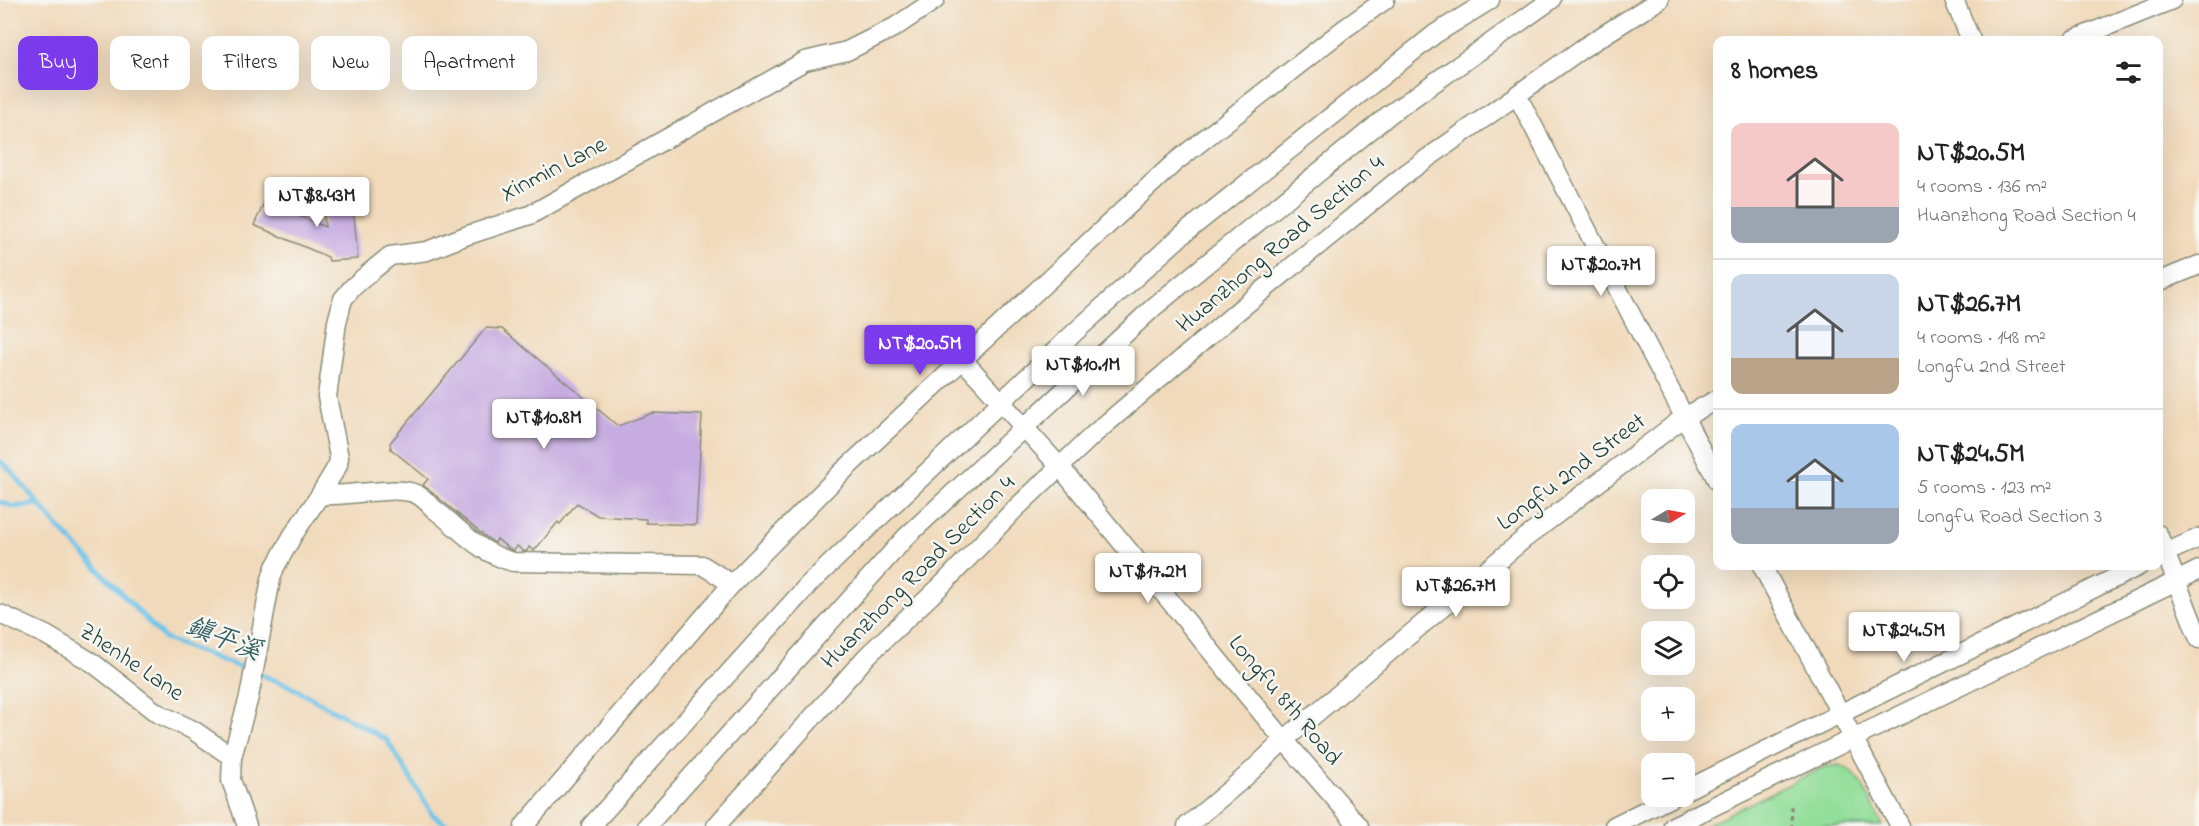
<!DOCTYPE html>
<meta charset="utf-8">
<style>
:root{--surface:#fff;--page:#f2f2f2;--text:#222;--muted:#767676;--line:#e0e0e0;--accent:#7c3aed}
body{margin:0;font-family:"Indie Flower","LXGW WenKai TC",sans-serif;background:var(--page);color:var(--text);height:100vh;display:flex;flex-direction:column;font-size:22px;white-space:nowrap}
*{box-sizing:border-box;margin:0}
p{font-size:20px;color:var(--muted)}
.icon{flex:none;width:33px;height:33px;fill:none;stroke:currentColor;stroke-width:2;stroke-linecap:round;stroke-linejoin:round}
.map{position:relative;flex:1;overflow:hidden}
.panel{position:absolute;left:1713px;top:36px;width:450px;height:534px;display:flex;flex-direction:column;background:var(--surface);border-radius:12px;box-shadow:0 6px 24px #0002}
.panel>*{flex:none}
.top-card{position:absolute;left:18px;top:36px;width:570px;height:54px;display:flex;gap:12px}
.needle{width:39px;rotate:80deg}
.fabs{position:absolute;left:1641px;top:489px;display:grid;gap:12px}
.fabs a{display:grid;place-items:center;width:54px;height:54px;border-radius:12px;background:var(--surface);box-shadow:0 6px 24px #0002;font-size:30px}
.price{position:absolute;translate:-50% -51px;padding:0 14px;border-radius:6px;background:#fff;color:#222;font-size:20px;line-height:39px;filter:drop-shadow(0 2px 3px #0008)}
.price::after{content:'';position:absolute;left:50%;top:36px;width:18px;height:14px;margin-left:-9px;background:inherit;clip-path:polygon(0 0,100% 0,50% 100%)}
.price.selected{background:var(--accent);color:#fff}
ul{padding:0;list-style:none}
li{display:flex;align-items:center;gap:18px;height:150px;padding:0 18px}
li+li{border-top:2px solid var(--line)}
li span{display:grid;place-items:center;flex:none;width:168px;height:120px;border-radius:12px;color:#555}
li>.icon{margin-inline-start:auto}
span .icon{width:72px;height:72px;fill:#fffc;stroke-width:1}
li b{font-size:26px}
h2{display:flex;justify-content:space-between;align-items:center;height:72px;padding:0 18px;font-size:26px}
.pill{padding:0 21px;border-radius:12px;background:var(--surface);box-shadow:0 6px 24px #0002;font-size:21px;line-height:54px}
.pill.selected{background:var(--accent);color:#fff}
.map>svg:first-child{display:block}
.green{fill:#93de9a;stroke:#598e67;stroke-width:1.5}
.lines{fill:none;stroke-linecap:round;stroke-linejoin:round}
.stream{stroke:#6cc4e9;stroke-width:5}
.building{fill:#c7ace1}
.minor-casing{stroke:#888c78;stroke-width:21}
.path{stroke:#888c78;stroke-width:3;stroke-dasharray:4.5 4.5;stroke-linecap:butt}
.minor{stroke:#fff;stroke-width:18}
.labels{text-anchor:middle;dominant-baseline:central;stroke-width:5;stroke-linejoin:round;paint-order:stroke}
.street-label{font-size:24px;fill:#1f3d34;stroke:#f6f6f2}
.water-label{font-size:26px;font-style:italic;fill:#325f61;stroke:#f6f6f2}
</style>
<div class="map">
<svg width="2199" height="826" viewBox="0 0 2199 826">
<rect width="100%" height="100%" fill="#f6f6f2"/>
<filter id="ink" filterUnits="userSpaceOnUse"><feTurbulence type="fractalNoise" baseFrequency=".0167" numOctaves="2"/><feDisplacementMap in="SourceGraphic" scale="12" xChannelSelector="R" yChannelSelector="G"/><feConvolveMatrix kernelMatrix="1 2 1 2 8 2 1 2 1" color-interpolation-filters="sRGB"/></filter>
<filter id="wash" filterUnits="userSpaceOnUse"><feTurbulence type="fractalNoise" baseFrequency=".008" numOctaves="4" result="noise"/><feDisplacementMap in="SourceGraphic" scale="24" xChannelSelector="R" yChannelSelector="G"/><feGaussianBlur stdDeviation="1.35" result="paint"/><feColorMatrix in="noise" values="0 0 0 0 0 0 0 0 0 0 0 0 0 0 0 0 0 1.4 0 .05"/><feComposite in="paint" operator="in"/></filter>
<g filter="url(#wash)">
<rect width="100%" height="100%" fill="#f1dabb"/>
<!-- green -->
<path class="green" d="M1839,765C1860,769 1873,808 1883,826H1704L1824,767Z"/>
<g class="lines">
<!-- stream -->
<g class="stream">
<path d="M0,461L11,471L60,529L165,639L288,685L387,740L433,815L449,826"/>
<path d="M0,502L15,507L38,504"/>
</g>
</g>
<g id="blocks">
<!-- building -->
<g class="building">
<path d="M352,194L358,259L329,261L328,257L254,225L265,201L325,227L322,197Z"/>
<path d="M486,328L502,329L618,426L652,413L702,415L696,525L646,523V519L598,516L577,503L560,524L558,522L534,551L529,547L527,551H523L517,546L514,551L508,548L497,539L495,543L486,537L423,485L428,479L391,449L390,443Z"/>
</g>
</g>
</g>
<g filter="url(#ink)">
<use href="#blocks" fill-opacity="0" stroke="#888c78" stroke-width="1.5"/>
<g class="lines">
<!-- minor casing -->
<g class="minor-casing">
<g id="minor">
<path d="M1954,0L1971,40"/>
<path d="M2073,40L2172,0"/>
<path d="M1517,95L1718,482"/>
<path d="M2158,282L2199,265"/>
<path d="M963,360L1060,467L1284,740L1359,826"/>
<path d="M320,495C346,497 395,485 416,494C423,497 429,504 434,509C463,531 477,552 513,562L702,565L732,584"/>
<path d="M2158,534L2199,639"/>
<path d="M2158,556L2199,538"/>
<path d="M1762,566L1900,826"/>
<path d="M0,614L46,635L93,663L157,713L193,730L232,757"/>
<path d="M1684,791L2139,566"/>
<path d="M247,826L231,780L232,757L249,697L271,579L275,567L293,535L320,495L338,465L339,457L327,397L337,322L343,299L352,288L369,273L390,256L427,251L465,236L530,215L805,61L847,51L895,27L935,0"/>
<path d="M524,826L732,584L839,475L1174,163L1344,29L1385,0"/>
<path d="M591,826L809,584L1074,333L1182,235L1435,34L1490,0"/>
<path d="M647,826L906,537L1155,306L1390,114L1551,0"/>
<path d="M716,826L867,656L944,583L1013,511L1093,435L1239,310L1408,172L1583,48L1659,0"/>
<path d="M1187,826L1244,778L1284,740L1524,539L1683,418L1718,399"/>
<path d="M1614,826L1674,796"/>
<path d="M1673,826L2199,570"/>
</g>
</g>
<!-- path -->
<path class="path" d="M1791,806L1792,826"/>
<!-- minor -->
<use href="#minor" class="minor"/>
</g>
</g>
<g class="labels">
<!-- street labels -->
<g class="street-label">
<text transform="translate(554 170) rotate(-27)">Xinmin Lane</text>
<text transform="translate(1281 245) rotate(-40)">Huanzhong Road Section 4</text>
<text transform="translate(1572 473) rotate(-37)">Longfu 2nd Street</text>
<text transform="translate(919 573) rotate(-45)">Huanzhong Road Section 4</text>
<text transform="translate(131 663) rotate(34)">Zhenhe Lane</text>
<text transform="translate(1284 701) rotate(50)">Longfu 8th Road</text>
</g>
<!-- water labels -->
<g class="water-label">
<text transform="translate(223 640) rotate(21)">鎮平溪</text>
</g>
</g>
</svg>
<div class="fabs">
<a><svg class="needle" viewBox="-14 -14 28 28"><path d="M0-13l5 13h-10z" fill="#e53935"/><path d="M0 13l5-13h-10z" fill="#767676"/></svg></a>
<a><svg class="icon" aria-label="locate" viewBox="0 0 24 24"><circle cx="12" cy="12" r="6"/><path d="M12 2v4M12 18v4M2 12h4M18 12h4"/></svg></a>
<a><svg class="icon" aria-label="layers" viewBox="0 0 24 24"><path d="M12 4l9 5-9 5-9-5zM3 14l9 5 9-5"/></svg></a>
<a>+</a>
<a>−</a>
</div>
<b class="price" style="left:317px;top:228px">NT$8.43M</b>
<b class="price" style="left:1601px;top:297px">NT$20.7M</b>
<b class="price selected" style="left:920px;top:376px">NT$20.5M</b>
<b class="price" style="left:1083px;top:397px">NT$10.1M</b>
<b class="price" style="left:544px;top:450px">NT$10.8M</b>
<b class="price" style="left:1148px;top:604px">NT$17.2M</b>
<b class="price" style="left:1456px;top:618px">NT$26.7M</b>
<b class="price" style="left:1904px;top:663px">NT$24.5M</b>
<div class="top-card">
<a class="pill selected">Buy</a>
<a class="pill">Rent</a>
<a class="pill">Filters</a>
<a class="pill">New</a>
<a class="pill">Apartment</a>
</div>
<section class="panel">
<h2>8 homes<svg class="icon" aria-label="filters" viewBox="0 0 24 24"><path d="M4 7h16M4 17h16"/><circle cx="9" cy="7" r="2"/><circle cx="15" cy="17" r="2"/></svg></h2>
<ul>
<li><span style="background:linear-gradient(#f6c9c9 70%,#9aa5b1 0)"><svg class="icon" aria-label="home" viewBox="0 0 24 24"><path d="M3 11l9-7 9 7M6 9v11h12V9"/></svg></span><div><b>NT$20.5M</b><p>4 rooms · 136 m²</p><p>Huanzhong Road Section 4</p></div></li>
<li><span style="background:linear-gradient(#c9d6e8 70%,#b9a48a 0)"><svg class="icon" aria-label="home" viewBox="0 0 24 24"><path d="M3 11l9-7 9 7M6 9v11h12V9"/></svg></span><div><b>NT$26.7M</b><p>4 rooms · 148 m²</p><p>Longfu 2nd Street</p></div></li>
<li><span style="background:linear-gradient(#a9c7e8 70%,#9aa5b1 0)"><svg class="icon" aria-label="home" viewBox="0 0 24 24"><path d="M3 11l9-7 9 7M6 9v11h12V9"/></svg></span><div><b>NT$24.5M</b><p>5 rooms · 123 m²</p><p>Longfu Road Section 3</p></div></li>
</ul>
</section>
</div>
